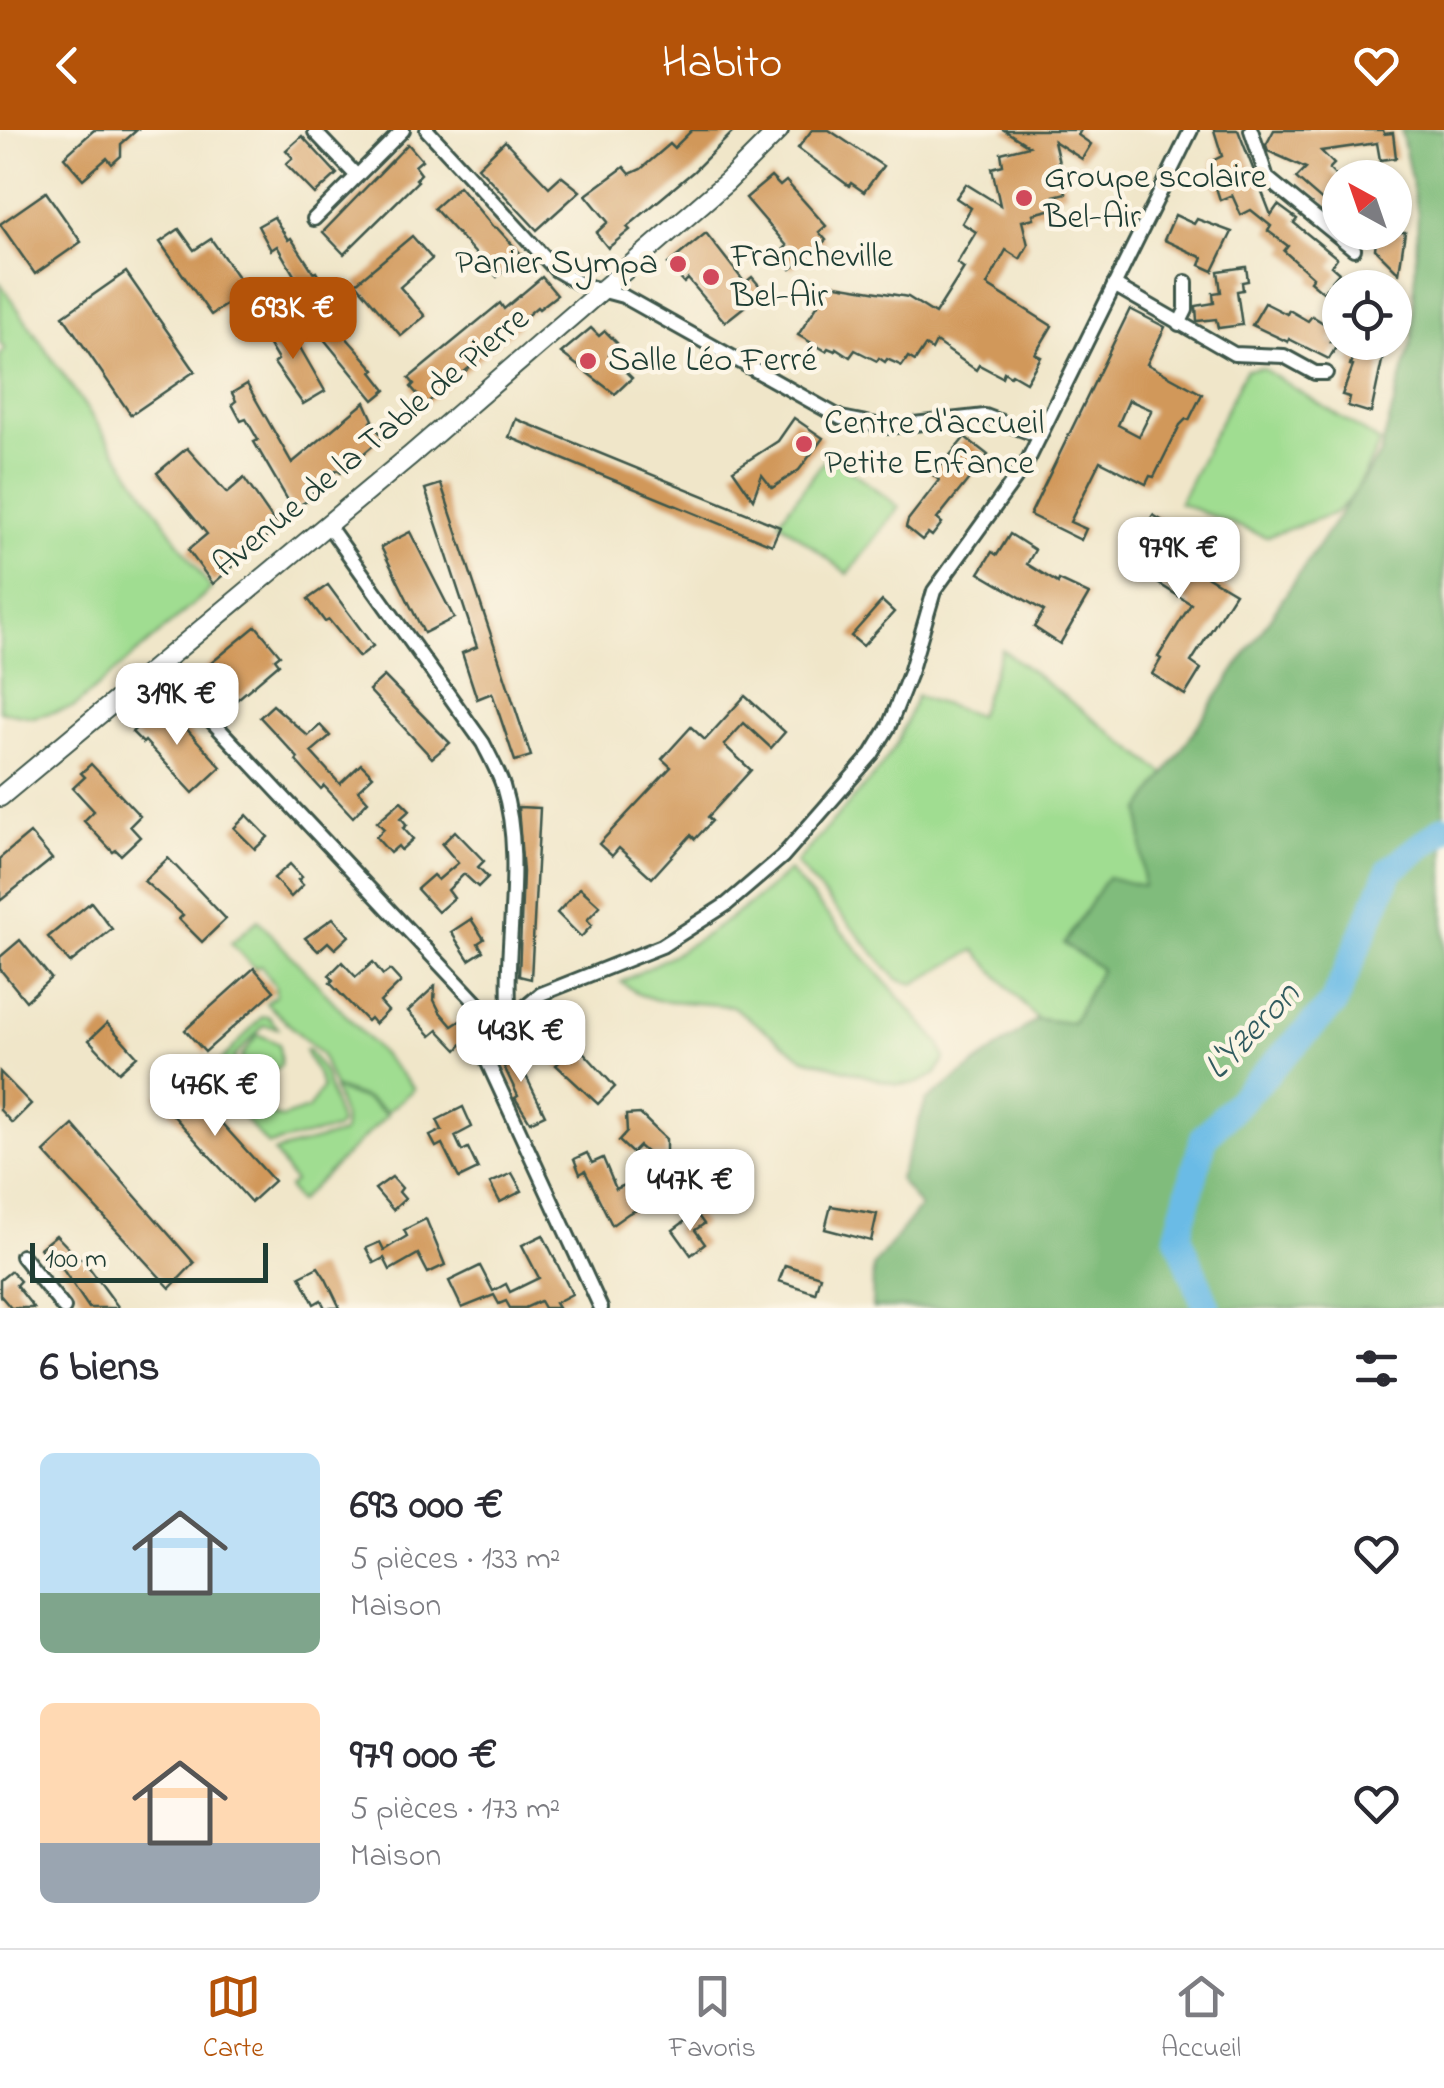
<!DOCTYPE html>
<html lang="fr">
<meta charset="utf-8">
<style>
:root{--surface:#fff;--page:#f7f7f7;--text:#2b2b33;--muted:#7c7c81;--line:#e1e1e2;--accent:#b45309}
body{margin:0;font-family:"Indie Flower",sans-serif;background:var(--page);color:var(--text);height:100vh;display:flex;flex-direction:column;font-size:38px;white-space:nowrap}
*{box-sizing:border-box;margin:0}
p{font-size:32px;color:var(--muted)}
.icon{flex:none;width:55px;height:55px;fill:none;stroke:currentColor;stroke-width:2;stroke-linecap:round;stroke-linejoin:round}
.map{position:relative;height:1178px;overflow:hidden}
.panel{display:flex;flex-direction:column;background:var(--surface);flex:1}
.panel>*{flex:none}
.needle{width:65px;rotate:320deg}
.controls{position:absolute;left:1322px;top:30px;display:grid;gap:20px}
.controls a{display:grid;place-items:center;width:90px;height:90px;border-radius:50%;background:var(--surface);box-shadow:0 2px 8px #0004;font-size:50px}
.scale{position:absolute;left:30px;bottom:25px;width:238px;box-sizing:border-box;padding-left:10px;border:5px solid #1f3d34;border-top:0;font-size:28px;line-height:35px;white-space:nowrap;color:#1f3d34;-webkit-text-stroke:8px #fcf5e5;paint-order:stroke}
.price{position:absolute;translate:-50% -85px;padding:0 22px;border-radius:20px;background:#fff;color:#222;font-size:32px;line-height:65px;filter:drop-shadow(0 2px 5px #0008)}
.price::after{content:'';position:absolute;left:50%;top:60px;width:30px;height:22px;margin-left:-15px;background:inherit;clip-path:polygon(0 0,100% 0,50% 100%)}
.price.current{background:var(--accent);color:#fff}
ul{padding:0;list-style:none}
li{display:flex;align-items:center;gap:30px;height:250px;padding:0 40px}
li span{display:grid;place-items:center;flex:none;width:280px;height:200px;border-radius:15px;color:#555}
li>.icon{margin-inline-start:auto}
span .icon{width:120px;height:120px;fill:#fffc;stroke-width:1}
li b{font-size:42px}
h2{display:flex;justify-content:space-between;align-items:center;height:120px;padding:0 40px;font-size:42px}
header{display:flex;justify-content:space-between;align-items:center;height:130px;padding:0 40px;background:var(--accent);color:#fff;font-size:45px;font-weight:600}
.tabs{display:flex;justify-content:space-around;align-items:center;height:140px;border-top:2px solid var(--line);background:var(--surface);font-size:28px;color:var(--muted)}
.tabs a{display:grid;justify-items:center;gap:5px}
.tabs .current{color:var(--accent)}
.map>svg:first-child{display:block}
.green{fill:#a0dd91;stroke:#608d62;stroke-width:2.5}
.forest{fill:#80bc7b;stroke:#507c58;stroke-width:2.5}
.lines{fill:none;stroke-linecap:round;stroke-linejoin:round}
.river{stroke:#6bbbe6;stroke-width:28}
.building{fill:#d1985a;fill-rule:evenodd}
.street-casing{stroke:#3e564a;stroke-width:18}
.secondary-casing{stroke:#3e564a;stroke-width:22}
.street{stroke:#fff;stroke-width:12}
.secondary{stroke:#fff;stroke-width:18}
.poi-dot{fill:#d1495b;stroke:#fcf5e5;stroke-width:4}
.labels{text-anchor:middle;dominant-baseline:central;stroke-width:9;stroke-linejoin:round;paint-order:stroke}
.poi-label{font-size:35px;fill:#1f3d34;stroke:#fcf5e5;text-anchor:start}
.street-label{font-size:35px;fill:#1f3d34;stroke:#fcf5e5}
.water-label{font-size:38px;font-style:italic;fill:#325c60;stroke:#fcf5e5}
</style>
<header><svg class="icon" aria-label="back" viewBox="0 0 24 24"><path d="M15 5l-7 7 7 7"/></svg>Habito<svg class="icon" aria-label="heart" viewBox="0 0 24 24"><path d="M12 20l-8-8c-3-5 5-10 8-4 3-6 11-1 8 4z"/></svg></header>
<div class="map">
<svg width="1444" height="1178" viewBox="0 0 1444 1178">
<rect width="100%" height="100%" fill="#fcf5e5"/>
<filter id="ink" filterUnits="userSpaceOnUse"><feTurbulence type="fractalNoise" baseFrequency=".01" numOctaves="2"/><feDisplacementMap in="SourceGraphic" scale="20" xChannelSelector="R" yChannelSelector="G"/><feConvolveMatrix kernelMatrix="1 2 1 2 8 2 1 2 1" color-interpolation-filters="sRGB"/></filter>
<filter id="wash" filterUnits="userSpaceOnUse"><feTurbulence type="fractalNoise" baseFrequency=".0048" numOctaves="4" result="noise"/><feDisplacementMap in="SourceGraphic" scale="40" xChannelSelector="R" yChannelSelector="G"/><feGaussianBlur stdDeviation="2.25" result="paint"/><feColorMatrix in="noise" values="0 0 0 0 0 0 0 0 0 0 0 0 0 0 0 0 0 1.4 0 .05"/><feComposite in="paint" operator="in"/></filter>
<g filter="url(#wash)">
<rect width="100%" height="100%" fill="#f0e6c9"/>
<!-- green -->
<g class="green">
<path d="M0,153L211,459L74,577L33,587L0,581V224L5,219L0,213Z"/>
<path d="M1262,238L1380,312L1354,365L1335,383L1266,407L1179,373L1246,240Z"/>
<path d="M829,324L899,377L848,444L779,391Z"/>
<path d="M1002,519L1165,644L1141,680L1144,756L1064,813L1101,839L1072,893L1037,889L975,820L914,854L897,849L796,733L878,641L896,615L917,566L978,586Z"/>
<path d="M789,741L940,914L945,929L935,945L918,953L897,955L802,927L732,876L657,870L638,864L621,852C688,818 733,791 789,741Z"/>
<path d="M258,790L414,959L387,982L367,969L334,957L321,924L266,873L276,865L275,855L261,836L254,838L231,813Z"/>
<path d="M268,886L278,898L264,895L234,927L239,950L250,966L236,979L211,952L209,944L262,887Z"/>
<path d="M258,904L279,914L281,935C274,943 255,946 245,941L241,927Z"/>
<path d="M308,919L324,942L340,994L336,999L268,1015L240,984L256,971L271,985L281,988L308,979L322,958C318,940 310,934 305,920Z"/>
<path d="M334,959L366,970L387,985L298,1072L288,1057L294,1052L274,1022L343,1003L344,990Z"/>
</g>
<!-- forest -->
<path class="forest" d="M1401,0H1444V1178H872L873,1137L920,1077L899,1049L926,971L1037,889L1073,893L1101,839L1064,814L1107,747L1143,756L1141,680L1380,324L1412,209L1418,84Z"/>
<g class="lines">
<!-- river -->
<path class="river" d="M1207,1178L1178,1105L1204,1007L1333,874L1390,740L1444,698"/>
</g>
<g id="blocks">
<!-- building -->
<g class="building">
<path d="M94,0H137L121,14V26L112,34L107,28L83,49L64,27Z"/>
<path d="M692,0H735L694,41L627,97L630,100L608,118L596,103L608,92L586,65L624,37L630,44L641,39L670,14L674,18Z"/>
<path d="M812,0H829L883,36L864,62L851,53L849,56L798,18Z"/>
<path d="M1004,0H1081L1078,5L1091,14L1082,29L1054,11L1066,63L1054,66L1057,78L1033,84L1034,88L1022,91L1028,115L1020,129L1006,120L987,155L1052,196L1035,224L1041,227L1026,252L1012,244L1010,246L1004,242L1002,247L979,235L976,240L936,212L932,220L925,216L915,231L908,227L902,236L887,229L885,232L879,228L877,231L855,220L850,227L836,218L835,221L828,218L826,221L798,205L831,154L908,167L935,184L964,138L957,133L976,102L962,93L971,78L956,68L966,54L1000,75L992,38L1003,35L1001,23L1029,16Z"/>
<path d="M1214,0H1238L1271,85L1278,75L1297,89L1294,93L1337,128L1331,136L1339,143L1323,162L1310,151L1313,147L1284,121L1288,116L1268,101L1271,96L1251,80L1241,85L1232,65L1220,70L1210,39L1215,37L1212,31L1222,26Z"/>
<path d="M1274,0H1383L1384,4L1393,3L1396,28L1380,30L1377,13L1321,21L1334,34L1329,39L1340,50V86L1296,48L1306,38L1268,21L1266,15Z"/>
<path d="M302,6L337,44L315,64L286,34L293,28L286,20Z"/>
<path d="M505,11L549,57L561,46L580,61L537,100L478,37Z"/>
<path d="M408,14L422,30L415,36L421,44L416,49L418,51L344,124L323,102Z"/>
<path d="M771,47L780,56L786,51L826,96L819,102L826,110L791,139L779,124L787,116L746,68Z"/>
<path d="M459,56L493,97L497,98L522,125L497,147L434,78Z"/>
<path d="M46,62L81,112L35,144L0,94Z"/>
<path d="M1175,85L1194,94L1197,89L1232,102L1213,141L1200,135L1203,128L1164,110Z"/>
<path d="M274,87L288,110L291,108L314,143L316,142L335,175L327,179L347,203L344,205L375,240L372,242L386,260L374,270L323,208L310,185L321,178L305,149L298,152L277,116L271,120L258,96Z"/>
<path d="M179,99L194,120L211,109L247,160L211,185L160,112Z"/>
<path d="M1377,102H1405L1399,143L1375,119Z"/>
<path d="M706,103L745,153L752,147L764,161L725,192L688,149L684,153L668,134Z"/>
<path d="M412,106L432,129L400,157L425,186L401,206L356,153Z"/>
<path d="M1246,137L1248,151L1242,152L1243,160L1237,161L1242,195L1218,198L1216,189L1197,191L1196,176L1214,173L1213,163L1221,162L1218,141Z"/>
<path d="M126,142L195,241L131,285L63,186Z"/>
<path d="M542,147L557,165L539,179L537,177L517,194L519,196L426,274L411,257L414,254L409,248L500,173L504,179Z"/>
<path d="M1265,173L1287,184L1289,180L1308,191L1312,186L1336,201L1330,212H1339L1329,229L1289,209L1288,212L1252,195Z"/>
<path d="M1130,179L1165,197L1147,234L1202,264L1189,290L1186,289L1180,295L1154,347L1150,346L1146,354L1100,331L1070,392L1086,399L1081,410L1030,385ZM1129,270L1152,280L1139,306L1118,295Z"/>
<path d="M283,188L325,261L303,274L274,233L278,230L261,202Z"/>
<path d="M591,198L599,206L605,201L617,213L609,225L632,248L615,264L561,223Z"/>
<path d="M1357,212H1386L1371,283L1348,276L1350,267L1342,265L1353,236L1350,235Z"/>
<path d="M247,254L292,333L365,272L373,290L371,292L383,307L341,343L337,340L310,364L312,368L293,379L254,312L258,310L246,289L241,291L232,274L236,271L232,263Z"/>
<path d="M794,288L823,308L799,340L772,358L762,345L753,369L733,340L778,311Z"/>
<path d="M516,289L780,397L772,415L509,307Z"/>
<path d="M965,307L988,325L937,389L942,393L932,406L928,403L922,410L906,397L908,390L939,350L913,328L920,319L941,336Z"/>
<path d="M187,318L227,363L244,348L278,397L213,454L188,420L207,404L157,343Z"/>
<path d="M441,354L531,626L515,631L492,563L477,569L462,523L477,517L425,359Z"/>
<path d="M1153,385L1180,401L1168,423L1235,463L1191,532L1201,539L1185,565L1152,544L1161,529L1158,527L1191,474L1124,432Z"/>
<path d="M410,402L454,488L424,503L381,417Z"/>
<path d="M1010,404L1035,420L1027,434L1058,453L1059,450L1089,464L1060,514L1034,497L1044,481L979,443L992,422L997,425Z"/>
<path d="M328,455L373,516L359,527L329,490L325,492L308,469Z"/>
<path d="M882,471L894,482L863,516L851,506Z"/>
<path d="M256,496L280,525L275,529L279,534L233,573L204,539Z"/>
<path d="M384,546L450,613L432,628L369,560Z"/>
<path d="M745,566L785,602L771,618L744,593L724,615L751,640L708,687L712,691L695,709L691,705L652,748L619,718L612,726L599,714L671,637L662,629L691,597L705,610Z"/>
<path d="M163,573L221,637L193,663L145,611L143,613L132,602Z"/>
<path d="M273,575L308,606L320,595L330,606L311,622L340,654L361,634L373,646L358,660L368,671L353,687L324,656L321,659L296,631L298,628L260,587Z"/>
<path d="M91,634L140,686L130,696L140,707L121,725L116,720L113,722L84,691L94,681L73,658L85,647L81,643Z"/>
<path d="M401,671L410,680L401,688L407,695L403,698L413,709L401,720L398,716L390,723L376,707L384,699L377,692Z"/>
<path d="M518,677L540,678L531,849L519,846L523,742Z"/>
<path d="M247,685L268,707L255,719L234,698Z"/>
<path d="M455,701L484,731L478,737L488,747L478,757L464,744L448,760L454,768L438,782L417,759L433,745L438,750L458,733L442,714Z"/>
<path d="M30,703L52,729L0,771V728Z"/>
<path d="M168,728L226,789L202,812L179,789L183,785L144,751Z"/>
<path d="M290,734L302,747L298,750L303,755L291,767L274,748Z"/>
<path d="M580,758L600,776L587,790L592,795L581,807L557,783Z"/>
<path d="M91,772L112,799L70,833L48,807Z"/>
<path d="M333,788L349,806L335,819L328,812L318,821L305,808Z"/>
<path d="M471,789L484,809L478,813L483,821L469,830L451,802Z"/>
<path d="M20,810L51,848L26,871L0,839V827Z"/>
<path d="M342,832L356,847L373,832L383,845L390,840L401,852L380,872L388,881L375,894L370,888L367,891L330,853L333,850L329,845Z"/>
<path d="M254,838L274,861L205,922L185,900Z"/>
<path d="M435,856L434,870L440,882L452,896L463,889L474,901L457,920L438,900L431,906L408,881Z"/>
<path d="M107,893L137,926L119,942L89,910Z"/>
<path d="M510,913L545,985L530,992L515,968L518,966L499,926Z"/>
<path d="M577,915L615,957L598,974L556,935Z"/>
<path d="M0,942L31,974L12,993L0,980Z"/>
<path d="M179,946L274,1051L251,1072L156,966Z"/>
<path d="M463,977L472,997L455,1006L462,1021L468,1018L478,1039L459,1048L442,1014L436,1017L430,1006L442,1000L437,990Z"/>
<path d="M640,984L666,1009V1026L649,1025L639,1016L632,1023L619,1011L627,1002L626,985Z"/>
<path d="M73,995L194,1133L170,1158L44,1022Z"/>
<path d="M587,1023L592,1033L603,1028L616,1059L627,1054L631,1065L662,1053L679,1041L682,1045L694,1036L702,1048L674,1069L673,1066L629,1083L612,1095L585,1041L580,1044L574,1029Z"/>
<path d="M512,1043L522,1061L500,1072L490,1053Z"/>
<path d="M392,1047L402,1058L399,1062L405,1069L393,1080L375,1059Z"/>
<path d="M831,1076L877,1084L871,1111L825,1099Z"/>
<path d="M696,1083L704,1094L695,1100L705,1114L691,1125L673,1100Z"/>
<path d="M426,1089L445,1135L428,1143L418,1124L390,1140L384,1128L374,1133L366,1118L380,1112L384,1120L407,1106L404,1100Z"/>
<path d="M56,1105L79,1129L82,1128L119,1178H89L53,1125L49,1129L40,1118Z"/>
<path d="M543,1105L572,1164L555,1173L558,1178H544L540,1171L525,1178H510L506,1171L499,1174L494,1165L462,1178L449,1151L480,1136L493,1161L506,1154L510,1162L539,1148L522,1115Z"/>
<path d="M785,1135L820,1146L815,1163L779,1151Z"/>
<path d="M318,1137L326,1149L340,1178H325L321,1170L314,1174L300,1146Z"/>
<path d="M11,1141L20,1151L16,1155L34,1178H11L0,1165V1150Z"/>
</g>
</g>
</g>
<g filter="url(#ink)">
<use href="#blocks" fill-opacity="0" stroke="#3e564a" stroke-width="2.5"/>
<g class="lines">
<!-- street casing -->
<g class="street-casing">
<g id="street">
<path d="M427,0L556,140L582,155L623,166L841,288L887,297L985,286L1040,306"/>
<path d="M1251,0L1267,48L1354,119"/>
<path d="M315,2L357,46"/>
<path d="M314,89L403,0"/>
<path d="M1114,155L1234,224L1284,226L1315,243H1326"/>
<path d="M1179,194L1186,180V152"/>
<path d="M327,394L483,613C490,627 498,641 503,656C526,731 503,813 510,890"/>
<path d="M159,535L501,899"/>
<path d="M22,1126L64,1178"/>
<path d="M601,1178L483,922L510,890L541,864L662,816L727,774L782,727L872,624L889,596L910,543L934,461L1027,332L1191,0"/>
</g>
</g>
<!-- secondary casing -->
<g class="secondary-casing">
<path id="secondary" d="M0,667L411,325L727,52L779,0"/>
</g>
<!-- street -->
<use href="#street" class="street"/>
<!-- secondary -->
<use href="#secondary" class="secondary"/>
</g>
</g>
<!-- markers -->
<g class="poi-dot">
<circle cx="1024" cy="68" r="10"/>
<circle cx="678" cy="134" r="10"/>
<circle cx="711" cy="147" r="10"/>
<circle cx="588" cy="231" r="10"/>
<circle cx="804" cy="314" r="10"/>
</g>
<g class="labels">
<!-- poi labels -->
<g class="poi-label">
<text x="1044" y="48">Groupe scolaire<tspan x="1044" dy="40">Bel-Air</tspan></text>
<text x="731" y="127">Francheville<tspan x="731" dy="40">Bel-Air</tspan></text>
<text x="658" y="134" text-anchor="end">Panier Sympa</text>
<text x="608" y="231">Salle Léo Ferré</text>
<text x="824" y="294">Centre d'accueil<tspan x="824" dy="40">Petite Enfance</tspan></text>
</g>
<!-- street labels -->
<g class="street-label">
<text transform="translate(372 313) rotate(-40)">Avenue de la Table de Pierre</text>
</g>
<!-- water labels -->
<g class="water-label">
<text transform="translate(1253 902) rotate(-46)">L'Yzeron</text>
</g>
</g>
</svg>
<div class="controls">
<a><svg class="needle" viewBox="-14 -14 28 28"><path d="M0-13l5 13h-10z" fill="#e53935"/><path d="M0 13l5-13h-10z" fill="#7c7c81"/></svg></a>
<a><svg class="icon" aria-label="locate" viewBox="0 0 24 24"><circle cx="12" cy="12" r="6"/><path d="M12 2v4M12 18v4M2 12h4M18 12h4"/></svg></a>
</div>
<div class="scale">100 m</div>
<b class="price current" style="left:293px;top:232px">693K €</b>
<b class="price" style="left:1179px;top:472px">979K €</b>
<b class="price" style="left:177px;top:618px">319K €</b>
<b class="price" style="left:521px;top:955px">443K €</b>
<b class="price" style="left:215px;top:1009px">476K €</b>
<b class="price" style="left:690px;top:1104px">447K €</b>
</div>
<section class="panel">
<h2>6 biens<svg class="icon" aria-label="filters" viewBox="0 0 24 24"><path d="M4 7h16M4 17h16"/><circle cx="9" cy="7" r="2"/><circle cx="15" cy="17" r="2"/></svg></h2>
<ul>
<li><span style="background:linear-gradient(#bfe0f5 70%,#7fa58c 0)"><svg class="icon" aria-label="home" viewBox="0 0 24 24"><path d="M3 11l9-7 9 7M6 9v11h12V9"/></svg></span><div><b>693 000 €</b><p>5 pièces · 133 m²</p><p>Maison</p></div><svg class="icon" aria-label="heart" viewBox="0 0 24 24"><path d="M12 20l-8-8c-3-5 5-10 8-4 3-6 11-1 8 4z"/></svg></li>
<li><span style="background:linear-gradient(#ffd9b3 70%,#9aa5b1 0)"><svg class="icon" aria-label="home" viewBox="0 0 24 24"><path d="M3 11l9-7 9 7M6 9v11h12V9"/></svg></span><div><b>979 000 €</b><p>5 pièces · 173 m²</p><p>Maison</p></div><svg class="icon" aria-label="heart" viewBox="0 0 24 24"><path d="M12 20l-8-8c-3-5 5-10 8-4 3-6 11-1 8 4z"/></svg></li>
</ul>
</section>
<nav class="tabs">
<a class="current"><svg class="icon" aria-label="map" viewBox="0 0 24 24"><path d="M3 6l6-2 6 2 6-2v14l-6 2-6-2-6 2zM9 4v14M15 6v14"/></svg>Carte</a>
<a><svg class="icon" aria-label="saved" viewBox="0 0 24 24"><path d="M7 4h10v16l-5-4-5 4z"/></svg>Favoris</a>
<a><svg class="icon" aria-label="home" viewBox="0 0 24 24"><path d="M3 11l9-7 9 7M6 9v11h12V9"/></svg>Accueil</a>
</nav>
